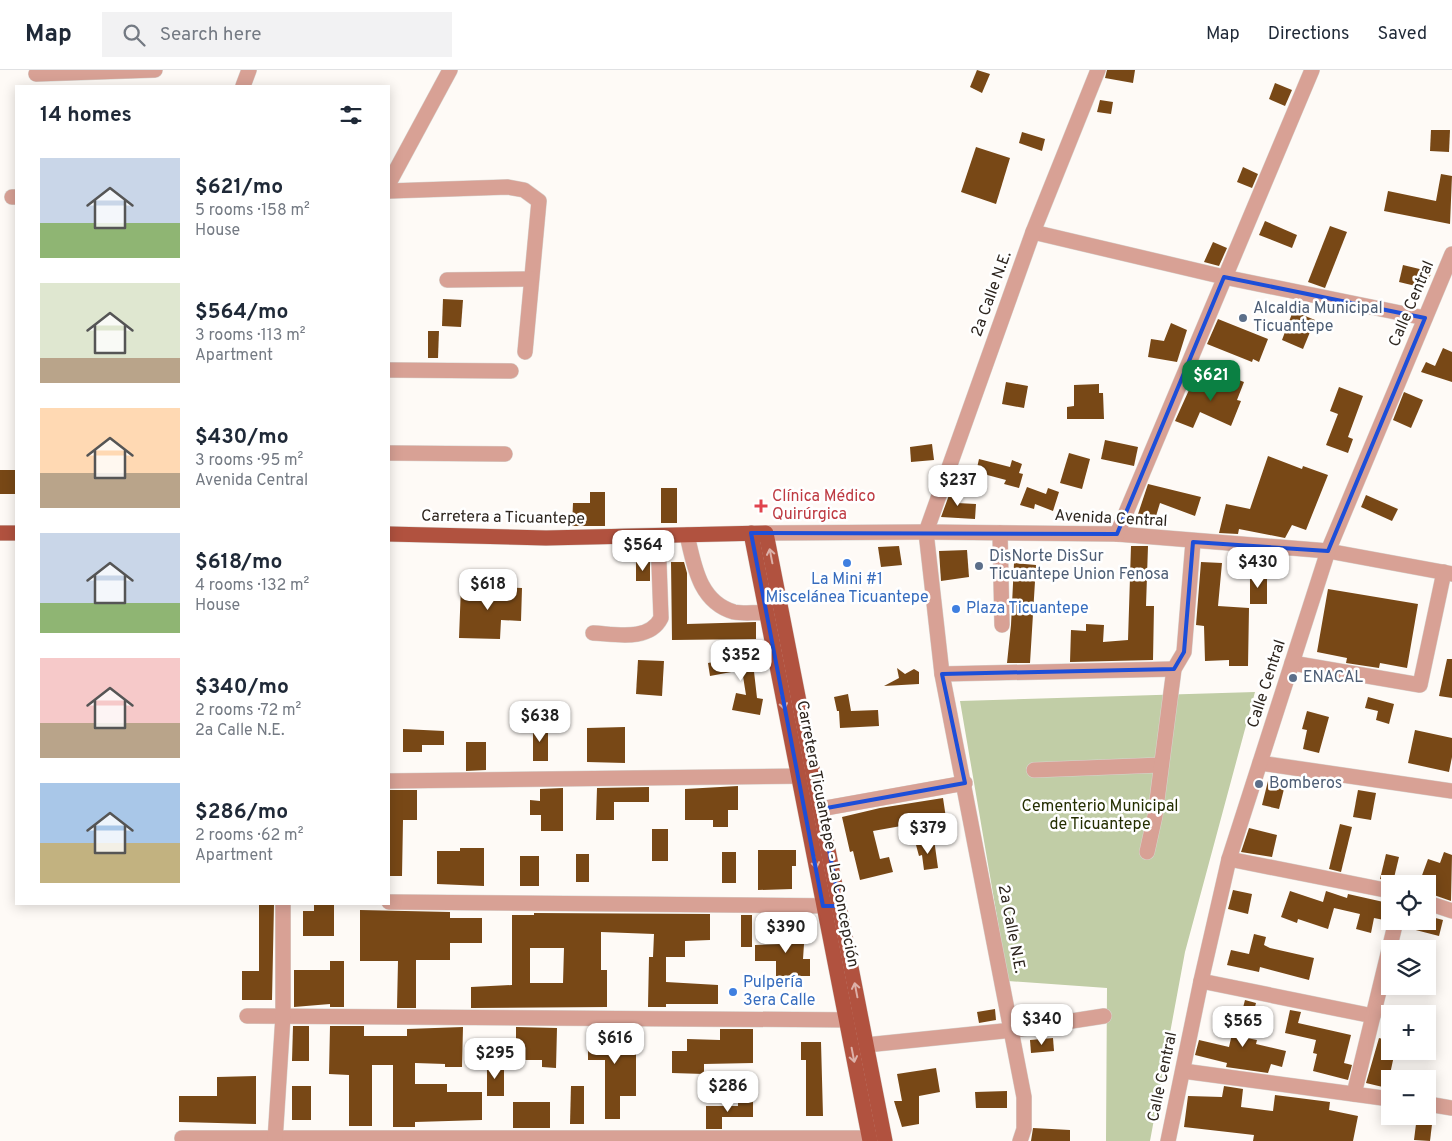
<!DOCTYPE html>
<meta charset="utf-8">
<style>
:root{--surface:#fff;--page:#f2f2f3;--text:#1f2937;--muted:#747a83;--line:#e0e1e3;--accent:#0b8043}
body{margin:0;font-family:Overpass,sans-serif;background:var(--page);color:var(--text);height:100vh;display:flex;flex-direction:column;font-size:19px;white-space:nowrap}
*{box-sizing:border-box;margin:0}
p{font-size:16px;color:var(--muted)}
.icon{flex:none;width:28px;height:28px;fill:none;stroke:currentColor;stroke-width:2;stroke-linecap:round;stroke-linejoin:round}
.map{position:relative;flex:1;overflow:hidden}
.panel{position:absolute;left:15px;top:15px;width:375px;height:820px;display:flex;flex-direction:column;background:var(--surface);border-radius:0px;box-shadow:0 2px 12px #0003}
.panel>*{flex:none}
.tools{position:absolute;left:1381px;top:805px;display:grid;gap:10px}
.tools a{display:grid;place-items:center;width:55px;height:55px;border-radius:0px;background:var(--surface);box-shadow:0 2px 12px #0003;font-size:25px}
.price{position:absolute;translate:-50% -42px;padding:0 11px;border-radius:10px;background:#fff;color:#222;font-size:16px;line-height:32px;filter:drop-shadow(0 1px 2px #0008)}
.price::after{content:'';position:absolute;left:50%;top:30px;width:15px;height:11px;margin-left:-8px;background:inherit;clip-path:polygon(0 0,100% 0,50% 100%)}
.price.selected{background:var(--accent);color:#fff}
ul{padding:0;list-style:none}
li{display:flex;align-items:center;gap:15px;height:125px;padding:0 25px}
li span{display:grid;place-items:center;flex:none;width:140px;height:100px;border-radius:0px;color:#555}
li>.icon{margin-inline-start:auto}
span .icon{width:60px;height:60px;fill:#fffc;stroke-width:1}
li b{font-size:21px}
h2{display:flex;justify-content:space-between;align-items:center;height:60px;padding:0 25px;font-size:21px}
header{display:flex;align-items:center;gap:30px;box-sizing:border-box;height:70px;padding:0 25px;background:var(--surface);border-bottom:1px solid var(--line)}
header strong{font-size:24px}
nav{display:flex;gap:28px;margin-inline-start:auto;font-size:18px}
.search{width:350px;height:45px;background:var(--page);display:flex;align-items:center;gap:12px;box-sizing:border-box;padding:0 18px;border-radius:0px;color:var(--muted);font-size:19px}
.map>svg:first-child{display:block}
.green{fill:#c1cda6}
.building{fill:#784816;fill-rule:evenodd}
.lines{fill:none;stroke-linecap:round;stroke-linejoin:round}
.minor-casing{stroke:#d8d4cf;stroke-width:16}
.major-casing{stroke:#d8d4cf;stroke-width:16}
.minor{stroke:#d8a195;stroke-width:15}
.major{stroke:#b1523f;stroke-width:15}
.oneway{stroke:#dcb1a9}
.marked{fill:none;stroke:#1d4ed8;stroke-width:4;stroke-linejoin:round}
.service-dot{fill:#5c6f8a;stroke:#fff;stroke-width:2}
.health-dot{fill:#e0444e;stroke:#fff;stroke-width:2}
.shop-dot{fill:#3f7fe0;stroke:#fff;stroke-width:2}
.labels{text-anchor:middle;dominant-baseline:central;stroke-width:5;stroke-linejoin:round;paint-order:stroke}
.street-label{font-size:16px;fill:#2d251e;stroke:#fff}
.service-label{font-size:16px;fill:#4e5e75;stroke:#fff;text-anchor:start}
.health-label{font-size:16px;fill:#be3a42;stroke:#fff;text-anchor:start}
.shop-label{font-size:16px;fill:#366cbe;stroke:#fff;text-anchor:start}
.park-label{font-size:16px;fill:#242e00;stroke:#fff}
</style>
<header>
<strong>Map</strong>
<div class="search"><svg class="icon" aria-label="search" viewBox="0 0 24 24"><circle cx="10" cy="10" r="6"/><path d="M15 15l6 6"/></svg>Search here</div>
<nav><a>Map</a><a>Directions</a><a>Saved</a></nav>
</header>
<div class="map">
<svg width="1452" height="1071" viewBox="0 0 1452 1071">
<rect width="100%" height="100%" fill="#fefaf6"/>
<!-- green -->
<path class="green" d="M1255,622L1185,882L1150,1071H1106L1107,918L1008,911L960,631Z"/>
<!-- building -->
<g class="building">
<path d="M977,0L990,4L982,23L970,17Z"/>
<path d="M1107,0H1135L1133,13L1105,8Z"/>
<path d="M1275,13L1292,20L1285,36L1269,29Z"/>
<path d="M1100,30L1113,32L1111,44L1097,42Z"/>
<path d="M1431,60H1450L1449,82L1430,81Z"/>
<path d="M1022,62L1045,69L1042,81L1019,73Z"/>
<path d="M976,77L1010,88L996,134L961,122Z"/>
<path d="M1243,97L1258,104L1252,118L1237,112Z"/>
<path d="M1441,104L1452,106L1450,154L1384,141L1388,121L1436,131Z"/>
<path d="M1265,151L1297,165L1292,178L1259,165Z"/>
<path d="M1330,156L1347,162L1325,218L1308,212Z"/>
<path d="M1213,172L1227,178L1219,196L1204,192Z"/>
<path d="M1403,195L1432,202L1424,218L1399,212Z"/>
<path d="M443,229L463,230L461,257L442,256Z"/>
<path d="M1293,241L1315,250L1303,279L1282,270Z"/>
<path d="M1218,249L1268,269L1259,292L1253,289L1252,292L1207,274Z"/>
<path d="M1171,253L1187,260L1177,292L1148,287L1151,269L1164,271Z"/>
<path d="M428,261H439L438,288H428Z"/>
<path d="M1443,278L1452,282V312L1421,302L1426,292L1435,296Z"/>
<path d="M1225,305L1244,312L1237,330L1241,331L1231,356L1200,342L1193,358L1175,351L1193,311L1218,321Z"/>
<path d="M1006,312L1028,316L1024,338L1002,334Z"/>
<path d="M1099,314V323H1103L1104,349H1067V337L1074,336V315Z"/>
<path d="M1339,317L1363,326L1348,367L1353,369L1348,383L1326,375L1338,344L1330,341Z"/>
<path d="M1404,322L1423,330L1411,358L1393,350Z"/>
<path d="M1105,370L1138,377L1134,396L1101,389Z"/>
<path d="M932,374L934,390L911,392L910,377Z"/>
<path d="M1069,383L1090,389L1082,419L1060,413Z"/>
<path d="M1268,386L1302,399L1303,396L1328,405L1306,460L1292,455L1285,468L1239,459L1238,464L1219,463L1226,434L1250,439Z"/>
<path d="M979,389L1010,397L1012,390L1022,394L1019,403L1023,404L1019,418L1004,414L1006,410L976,402Z"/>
<rect x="0" y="400" width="16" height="24"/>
<path d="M1148,414L1201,427L1195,446L1160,433L1153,456L1136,450Z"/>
<path d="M952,417L962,420L957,433L976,434L975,449L941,447Z"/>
<path d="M1027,417L1046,424L1048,418L1059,422L1053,441L1035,434L1034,439L1020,435Z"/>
<rect x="661" y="418" width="16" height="35"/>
<path d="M590,422H605V456H572L573,433H590Z"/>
<path d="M1366,425L1398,439L1392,451L1361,437Z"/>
<path d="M899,476L902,495L881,497L878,477Z"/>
<path d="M1131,476H1148L1146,536H1154L1153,590L1070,592L1071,560L1086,561V554L1104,555L1103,572L1128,570Z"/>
<path d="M967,480L969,507L941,511L939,481Z"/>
<rect x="636" y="492" width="14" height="19"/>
<path d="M671,492H684L687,503V554L756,552V569L672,570Z"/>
<path d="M1201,492L1222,493L1218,536L1249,538L1248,596H1229V590L1205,591L1204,556L1196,555Z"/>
<path d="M1014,493L1036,495L1030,593H1007L1011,555Z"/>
<rect x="1250" y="504" width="17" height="30"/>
<path d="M461,516L522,518L521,551L501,550L500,569L459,568Z"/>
<path d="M1328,519L1418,534L1407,598L1380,593L1379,598L1346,593L1347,588L1317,582Z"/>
<path d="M752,584L757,628L763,629L760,645L732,640L736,623L746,625L742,600L710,606L708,593Z"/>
<path d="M1447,589H1452V628L1439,626Z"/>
<path d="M638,590L664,591L662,626L636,624Z"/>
<path d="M897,598L905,604L914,599L919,602V614L884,616L899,608Z"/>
<path d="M848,624L851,641L878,640L879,656L840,658L839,641H837L834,627Z"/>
<path d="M1368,627L1394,634L1389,654L1376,650L1378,641L1365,638Z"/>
<path d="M1307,641L1329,647L1319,683L1303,679L1307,660L1302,659Z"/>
<rect x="533" y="656" width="15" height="35"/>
<path d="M625,657V693L587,692V658Z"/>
<path d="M403,659L444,661V675H422V682H403Z"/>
<path d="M1415,660L1452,668V687L1449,702L1408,693Z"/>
<path d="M466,672H486V700L466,701Z"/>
<path d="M1269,707L1286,711L1279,739L1262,735Z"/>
<path d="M738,716V740H728V757H713V750H685V719Z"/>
<path d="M649,717V732H614V750H596L597,718Z"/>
<path d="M563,718V761H541V745H530V730L540,731V719Z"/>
<path d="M389,720H417V750H403L402,806H389Z"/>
<path d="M1358,720L1376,723L1371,750L1353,747Z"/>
<path d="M943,728L946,748L873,761L880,789L889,787L893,802L860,810L853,781L850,782L842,747L880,738Z"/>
<path d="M1340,754L1352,757L1341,802L1329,799Z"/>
<path d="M1249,758L1277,765L1272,787L1241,782Z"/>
<rect x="652" y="759" width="16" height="32"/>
<path d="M934,769L938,798L924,800L922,785L919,786L916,775Z"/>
<path d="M460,778H484V816L437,814V781H460Z"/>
<path d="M758,780H796V796H792V819L758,820Z"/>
<rect x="722" y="782" width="14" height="31"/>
<path d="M1444,782L1452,785L1451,831L1431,824L1434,813L1421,808L1428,789L1440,793Z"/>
<rect x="576" y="784" width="13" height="28"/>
<path d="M1386,784L1399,787L1393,812L1380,809Z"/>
<rect x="520" y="786" width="19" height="30"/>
<path d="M1233,820L1252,824L1248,844L1228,839Z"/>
<path d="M1290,821L1323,832L1326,821L1347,828L1348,824L1388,833L1384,850L1374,848L1371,863L1356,859L1360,844L1334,838L1328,859L1298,849L1297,853L1281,847Z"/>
<path d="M259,834H274L272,930H242V901H259Z"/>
<path d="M314,834H334V866H303V841H314Z"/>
<path d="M360,840L450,842V848H482V873H450V890H416V938H397L398,891H360Z"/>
<path d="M534,843L710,844V870L685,871V887H666V912L718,915V934H666V937H648L649,887H653L654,864L601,862V900H607V937L471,938V917L512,915V845H534ZM530,878H564L563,913H530Z"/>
<rect x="741" y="845" width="11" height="32"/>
<path d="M1428,846L1443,850L1439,866L1404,857L1405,851H1428Z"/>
<path d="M797,853V874H804L803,889H810V906H776V891H755V875L781,874V854Z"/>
<path d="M1254,864L1266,867L1264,875L1270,878L1314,888L1309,910L1260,897L1259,902L1227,895L1231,880L1249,884Z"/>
<path d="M330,891H344V937H330V934L294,937V900H330Z"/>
<path d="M1245,930L1256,933L1247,968L1257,970L1256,974L1286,981L1282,997L1271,994L1268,1003L1226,997L1227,993L1195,985L1199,970L1229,977L1232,964L1236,965Z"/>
<path d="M995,939L996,950L979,953L977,942Z"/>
<path d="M1290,940L1301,942L1298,953L1351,965L1344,993L1352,995L1348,1010L1313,1001L1317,984L1313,983L1316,970L1285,963Z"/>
<path d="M293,956H309V991H292Z"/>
<path d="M330,956H364V966H407V959L463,957L462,997H445V994L415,993V1014H447V1022H482V1050L415,1052V1057H393V995H372V1056H349V1005L329,1004Z"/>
<path d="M516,957L557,958L556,998L542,997V990H516Z"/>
<path d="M636,959V1026H620V1049H605V990H588V960Z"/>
<path d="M720,959H753V993L704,994V1004L672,1003V981H687V969L720,970Z"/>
<path d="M1053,968L1054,981L1031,983L1030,970Z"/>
<path d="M1379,968L1390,971V981H1395L1387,1018L1366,1013Z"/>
<path d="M801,972H821L823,1046H806V990H801Z"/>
<path d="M487,994L504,995V1026H487Z"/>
<path d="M936,998L940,1022L919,1026V1054L902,1057L894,1031H902L897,1004Z"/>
<path d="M256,1006V1054L179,1052V1026H217V1007Z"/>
<rect x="292" y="1016" width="19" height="34"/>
<path d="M571,1016H584V1054H570Z"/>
<path d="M1224,1016L1243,1019L1241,1037L1273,1041L1275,1025L1330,1032L1329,1040L1358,1046L1353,1071H1253L1254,1065L1184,1057L1188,1026L1222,1027Z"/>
<path d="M1007,1021V1038H976L975,1022Z"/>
<path d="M738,1029H753V1047H722V1059H706V1036H738Z"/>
<rect x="513" y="1032" width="37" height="26"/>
<path d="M1417,1046H1433L1430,1071L1414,1070Z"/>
<path d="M1033,1058L1070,1060V1071H1031Z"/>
</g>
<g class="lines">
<!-- minor casing -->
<g class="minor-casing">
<g id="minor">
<path d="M36,4L155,0"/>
<path d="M243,16L249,0"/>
<path d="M389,113L450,0"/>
<path d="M389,121L508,117L524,120L539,131L525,282"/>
<path d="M12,127H16"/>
<path d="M1033,162L1224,207L1425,248"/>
<path d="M447,210L531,209"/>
<path d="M389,300L511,301"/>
<path d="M389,383L505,384"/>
<path d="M766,463L926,462L1117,464L1328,481L1452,504"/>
<path d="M1000,463L1002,555"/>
<path d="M1117,464L1312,0"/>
<path d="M687,465C694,495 699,532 734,542C744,544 756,542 766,543"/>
<path d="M593,563C615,564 649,572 661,548L658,466"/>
<path d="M1292,593L1420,615L1444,502"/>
<path d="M942,604L1174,599"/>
<path d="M1260,693L1452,721"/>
<path d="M1034,700L1161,695"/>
<path d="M389,711L810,706"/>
<path d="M809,741L965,713"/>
<path d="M1147,782L1155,746L1174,599L1184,582L1193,472"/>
<path d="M1229,789L1390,821"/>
<path d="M389,832L837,836"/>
<path d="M1428,833L1452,841"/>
<path d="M1201,911L1373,946"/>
<path d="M247,946L858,950"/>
<path d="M866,975L1013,960L1104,946"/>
<path d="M1183,1001L1390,1029"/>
<path d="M1354,1024L1396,851"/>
<path d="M1428,1034L1452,1038"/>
<path d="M182,1068H881"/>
<path d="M275,1071L283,946V834"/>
<path d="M1020,1071L1024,1059V1027L942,604L926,462L1033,162L1098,0"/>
<path d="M1168,1071L1201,911L1229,789L1328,481L1452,184"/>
</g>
</g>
<!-- major casing -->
<g class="major-casing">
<g id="major">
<path d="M0,463H16"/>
<path d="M751,463L870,1071"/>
<path d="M389,464L546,468L766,463L885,1071"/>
</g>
</g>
<!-- minor -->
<use href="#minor" class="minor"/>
<!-- major -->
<use href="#major" class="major"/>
</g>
<!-- one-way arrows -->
<defs><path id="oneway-shaft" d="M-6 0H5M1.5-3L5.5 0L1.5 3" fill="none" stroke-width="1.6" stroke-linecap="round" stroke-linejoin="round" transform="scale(1.25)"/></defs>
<g class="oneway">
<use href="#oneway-shaft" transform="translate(771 486) rotate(-101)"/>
<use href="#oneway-shaft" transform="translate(783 632) rotate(79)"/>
<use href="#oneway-shaft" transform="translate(815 791) rotate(79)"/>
<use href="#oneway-shaft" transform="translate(856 920) rotate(-101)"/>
<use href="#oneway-shaft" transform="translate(853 985) rotate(79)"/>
</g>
<!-- marked area -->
<path class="marked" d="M1224,207L1425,248L1328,481L1193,472L1184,582L1174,599L942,604L965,713L821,739L840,836H823L751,463L1117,464Z"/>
<!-- markers -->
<g class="service-dot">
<circle cx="1243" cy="248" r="5"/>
<circle cx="979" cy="496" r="5"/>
<circle cx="1293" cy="608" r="5"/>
<circle cx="1259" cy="714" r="5"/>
</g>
<path class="health-dot" d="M758.5 428.5h5v5h5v5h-5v5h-5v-5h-5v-5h5z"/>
<g class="shop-dot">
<circle cx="847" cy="493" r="5"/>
<circle cx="956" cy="539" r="5"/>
<circle cx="733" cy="922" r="5"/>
</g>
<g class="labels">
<!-- street labels -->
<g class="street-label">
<text transform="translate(992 224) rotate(-70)">2a Calle N.E.</text>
<text transform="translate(1412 234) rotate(-67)">Calle Central</text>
<text transform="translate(503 448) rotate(1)">Carretera a Ticuantepe</text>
<text transform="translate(1111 449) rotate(3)">Avenida Central</text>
<text transform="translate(1267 614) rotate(-72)">Calle Central</text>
<text transform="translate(827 764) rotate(79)">Carretera Ticuantepe - La Concepción</text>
<text transform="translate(1011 859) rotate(79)">2a Calle N.E.</text>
<text transform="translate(1163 1007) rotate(-78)">Calle Central</text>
</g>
<!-- service labels -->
<g class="service-label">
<text x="1253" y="239">Alcaldia Municipal<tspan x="1253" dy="18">Ticuantepe</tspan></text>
<text x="989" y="487">DisNorte DisSur<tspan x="989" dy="18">Ticuantepe Union Fenosa</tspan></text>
<text x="1303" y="608">ENACAL</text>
<text x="1269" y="714">Bomberos</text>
</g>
<!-- health labels -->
<g class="health-label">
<text x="772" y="427">Clínica Médico<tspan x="772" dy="18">Quirúrgica</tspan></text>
</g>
<!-- shop labels -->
<g class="shop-label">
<text x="847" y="510" text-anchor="middle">La Mini #1<tspan x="847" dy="18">Miscelánea Ticuantepe</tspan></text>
<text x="966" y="539">Plaza Ticuantepe</text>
<text x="743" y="913">Pulpería<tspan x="743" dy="18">3era Calle</tspan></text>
</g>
<!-- park labels -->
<g class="park-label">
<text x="1100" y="737">Cementerio Municipal<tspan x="1100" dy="18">de Ticuantepe</tspan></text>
</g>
</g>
</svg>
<div class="tools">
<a><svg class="icon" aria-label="locate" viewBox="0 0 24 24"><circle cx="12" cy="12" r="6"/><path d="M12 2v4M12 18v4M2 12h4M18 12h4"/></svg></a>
<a><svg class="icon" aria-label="layers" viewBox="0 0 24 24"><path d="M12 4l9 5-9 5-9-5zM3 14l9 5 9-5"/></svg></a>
<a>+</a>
<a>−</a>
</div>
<b class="price selected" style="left:1211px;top:332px">$621</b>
<b class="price" style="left:958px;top:437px">$237</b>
<b class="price" style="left:643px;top:502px">$564</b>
<b class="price" style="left:1258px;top:519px">$430</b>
<b class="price" style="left:488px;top:541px">$618</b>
<b class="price" style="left:741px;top:612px">$352</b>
<b class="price" style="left:540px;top:673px">$638</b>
<b class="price" style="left:928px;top:785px">$379</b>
<b class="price" style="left:786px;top:884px">$390</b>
<b class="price" style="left:1042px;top:976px">$340</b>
<b class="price" style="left:1243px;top:978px">$565</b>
<b class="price" style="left:615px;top:995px">$616</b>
<b class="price" style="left:495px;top:1010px">$295</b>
<b class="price" style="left:728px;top:1043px">$286</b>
<section class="panel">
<h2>14 homes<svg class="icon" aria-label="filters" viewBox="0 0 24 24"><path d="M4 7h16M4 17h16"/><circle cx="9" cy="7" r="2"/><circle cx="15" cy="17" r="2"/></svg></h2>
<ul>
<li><span style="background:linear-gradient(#c9d6e8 65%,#8fb573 0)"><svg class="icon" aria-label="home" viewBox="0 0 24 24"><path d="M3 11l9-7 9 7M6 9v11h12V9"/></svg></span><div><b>$621/mo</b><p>5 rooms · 158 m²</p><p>House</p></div></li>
<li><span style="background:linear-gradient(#dfe7d0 75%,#b9a48a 0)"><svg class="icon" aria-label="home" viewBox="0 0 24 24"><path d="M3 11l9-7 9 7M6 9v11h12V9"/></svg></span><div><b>$564/mo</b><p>3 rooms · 113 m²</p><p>Apartment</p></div></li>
<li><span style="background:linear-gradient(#ffd9b3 65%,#b9a48a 0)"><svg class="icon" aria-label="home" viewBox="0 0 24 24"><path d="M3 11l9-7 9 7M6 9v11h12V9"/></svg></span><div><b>$430/mo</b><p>3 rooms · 95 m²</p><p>Avenida Central</p></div></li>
<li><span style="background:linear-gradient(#c9d6e8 70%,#8fb573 0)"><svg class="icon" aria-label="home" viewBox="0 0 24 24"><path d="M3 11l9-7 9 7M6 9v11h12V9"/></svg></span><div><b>$618/mo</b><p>4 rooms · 132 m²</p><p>House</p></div></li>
<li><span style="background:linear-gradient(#f6c9c9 65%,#b9a48a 0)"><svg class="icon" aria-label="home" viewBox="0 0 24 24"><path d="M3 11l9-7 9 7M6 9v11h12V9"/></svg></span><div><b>$340/mo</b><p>2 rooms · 72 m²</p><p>2a Calle N.E.</p></div></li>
<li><span style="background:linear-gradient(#a9c7e8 60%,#c2b280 0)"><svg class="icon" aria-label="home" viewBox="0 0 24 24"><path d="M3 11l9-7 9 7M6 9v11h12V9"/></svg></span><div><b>$286/mo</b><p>2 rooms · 62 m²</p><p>Apartment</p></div></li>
</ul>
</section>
</div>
